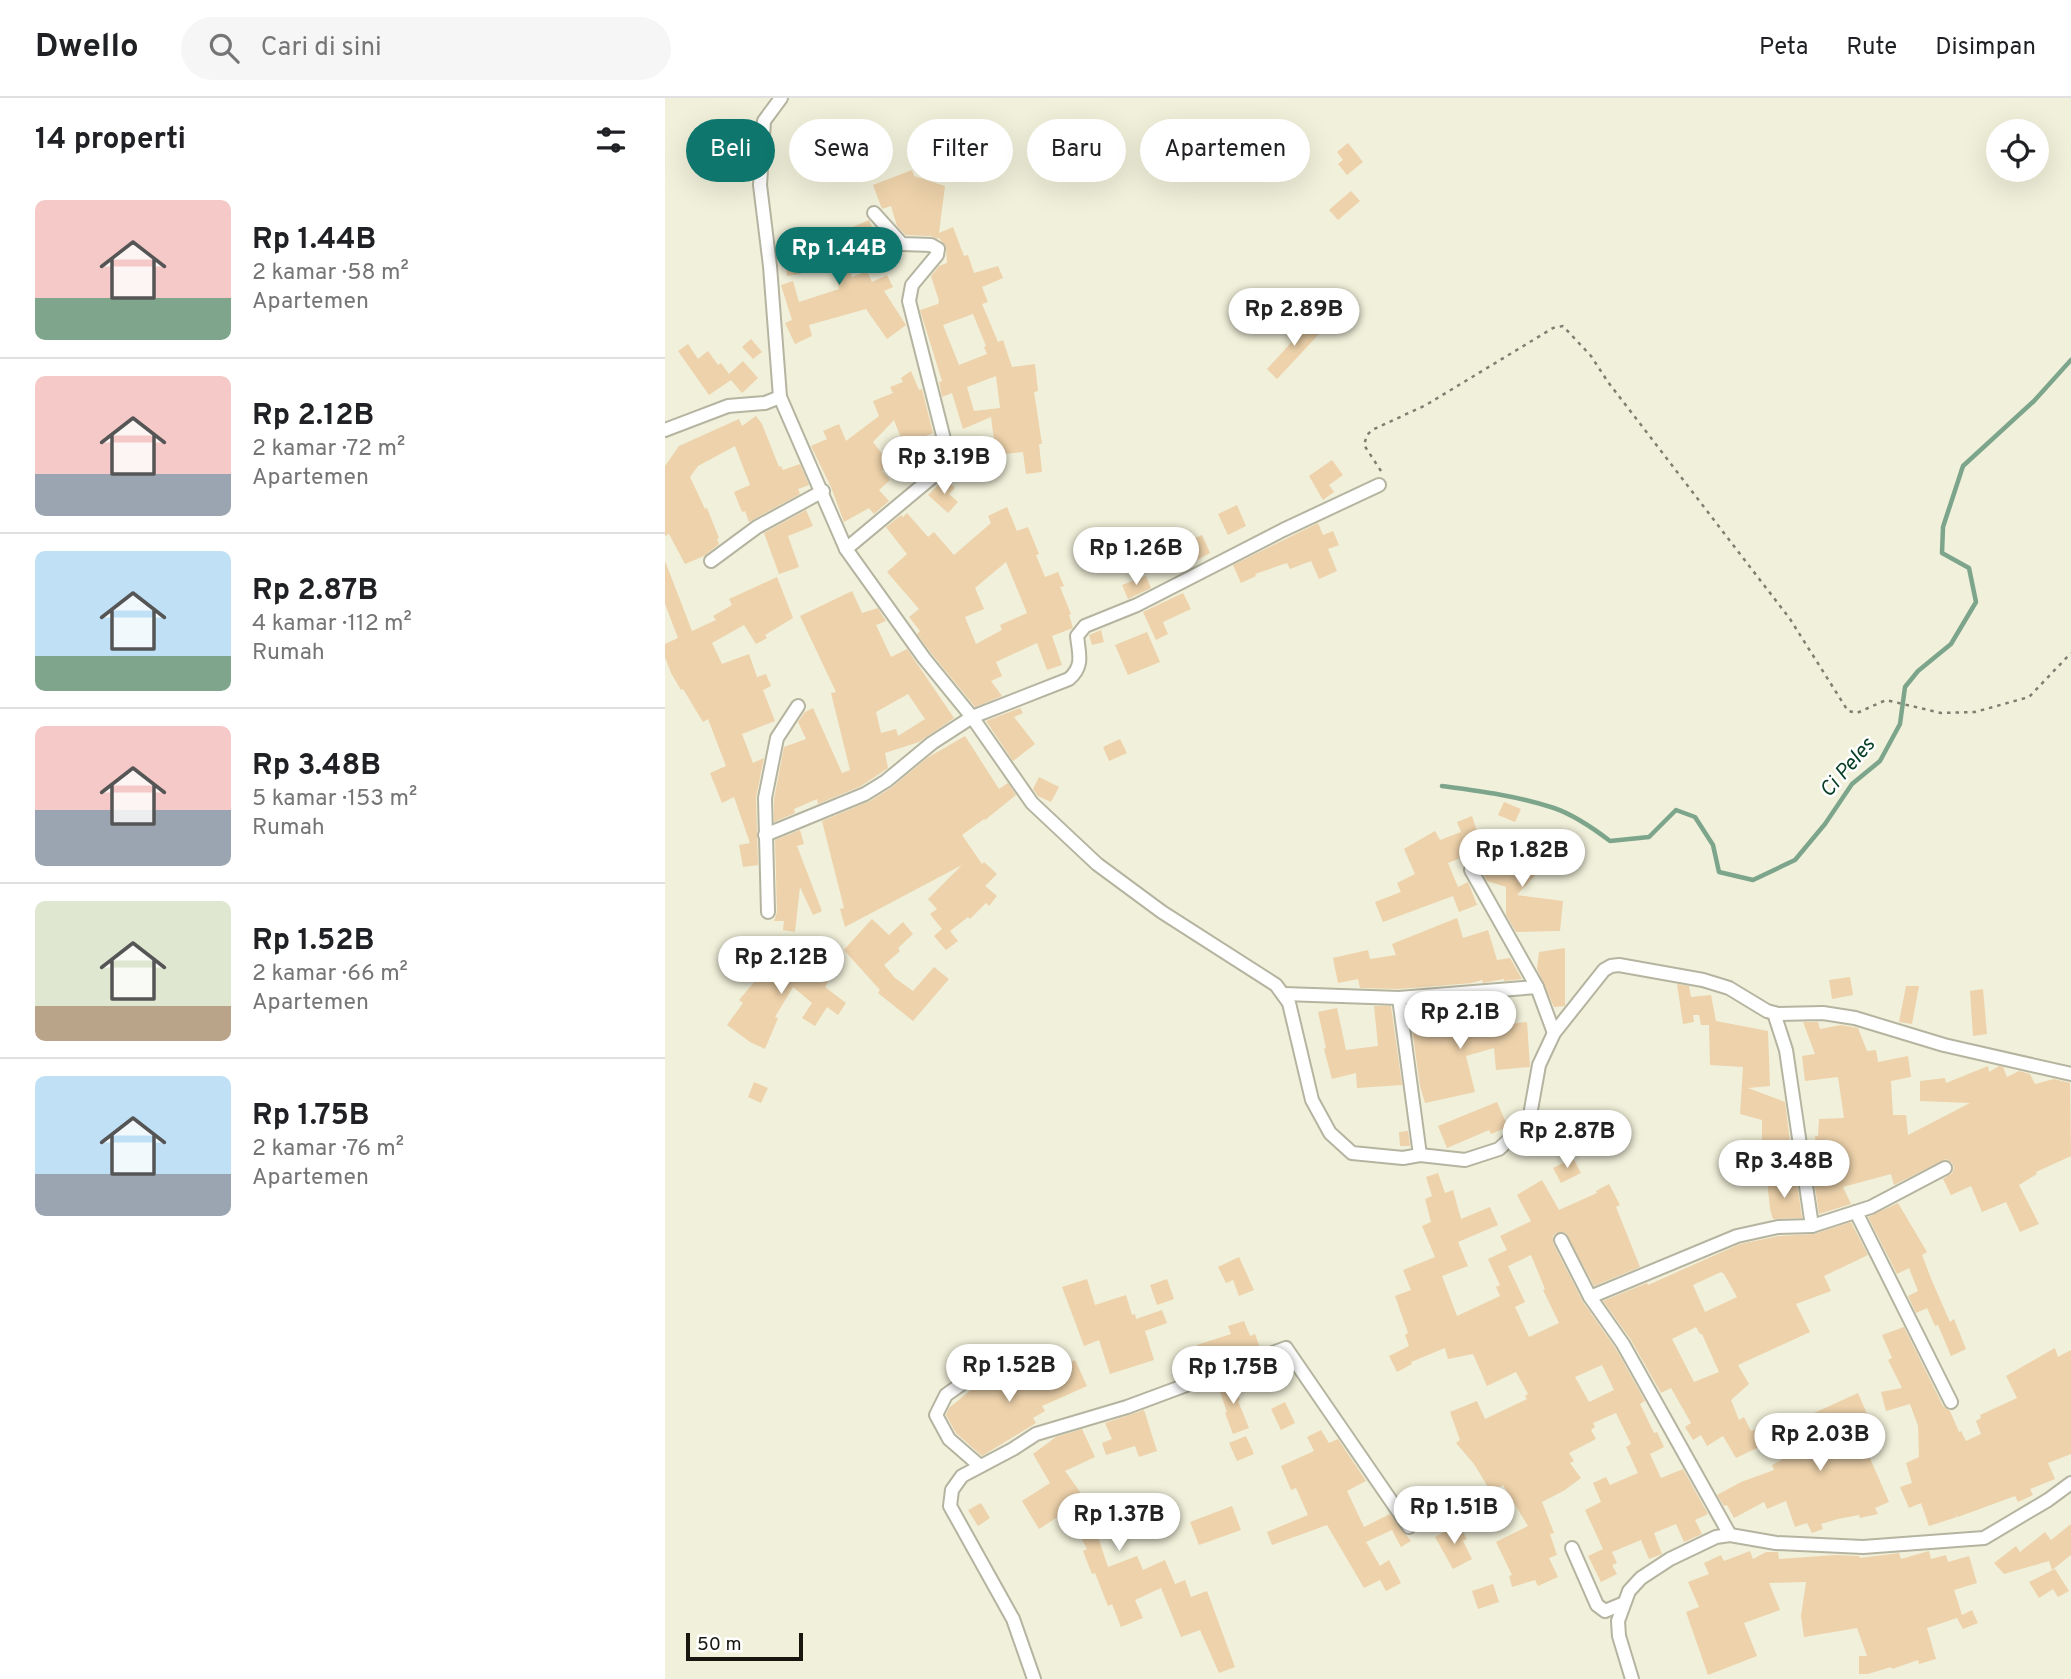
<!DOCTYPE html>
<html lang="id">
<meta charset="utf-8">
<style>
:root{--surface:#fff;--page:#f6f6f6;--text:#202124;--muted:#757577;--line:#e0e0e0;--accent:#0f766e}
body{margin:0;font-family:Overpass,sans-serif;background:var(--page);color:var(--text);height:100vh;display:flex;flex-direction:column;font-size:26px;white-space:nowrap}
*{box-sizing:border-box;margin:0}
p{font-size:23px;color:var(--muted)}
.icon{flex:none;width:38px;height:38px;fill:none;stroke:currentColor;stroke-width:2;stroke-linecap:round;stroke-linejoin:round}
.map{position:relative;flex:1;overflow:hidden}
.details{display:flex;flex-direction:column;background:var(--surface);width:665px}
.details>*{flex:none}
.top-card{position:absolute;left:21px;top:21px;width:665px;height:63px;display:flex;gap:14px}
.buttons{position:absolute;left:1321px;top:21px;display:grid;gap:14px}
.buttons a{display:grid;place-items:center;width:63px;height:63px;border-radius:50%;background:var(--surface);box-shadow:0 7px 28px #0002;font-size:35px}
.scale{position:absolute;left:21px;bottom:18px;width:117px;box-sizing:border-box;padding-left:7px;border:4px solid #17160f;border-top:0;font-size:19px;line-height:24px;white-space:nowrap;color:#17160f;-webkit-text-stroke:5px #fff;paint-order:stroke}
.price{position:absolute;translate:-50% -60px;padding:0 16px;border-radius:24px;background:#fff;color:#222;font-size:23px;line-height:46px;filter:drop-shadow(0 2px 4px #0008)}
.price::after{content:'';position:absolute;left:50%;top:42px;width:21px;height:16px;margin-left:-10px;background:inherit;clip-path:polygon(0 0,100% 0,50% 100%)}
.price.active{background:var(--accent);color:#fff}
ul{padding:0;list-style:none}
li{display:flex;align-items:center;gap:21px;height:175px;padding:0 35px}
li+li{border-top:2px solid var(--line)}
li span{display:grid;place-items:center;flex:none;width:196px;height:140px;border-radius:10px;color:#555}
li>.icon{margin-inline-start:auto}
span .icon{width:84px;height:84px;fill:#fffc;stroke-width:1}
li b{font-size:30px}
h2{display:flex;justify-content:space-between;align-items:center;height:84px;padding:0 35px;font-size:30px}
.chip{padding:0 24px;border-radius:32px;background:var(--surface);box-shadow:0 7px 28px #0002;font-size:24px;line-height:63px}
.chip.active{background:var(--accent);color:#fff}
header{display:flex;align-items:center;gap:42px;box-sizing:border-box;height:98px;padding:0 35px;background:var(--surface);border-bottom:2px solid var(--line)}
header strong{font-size:33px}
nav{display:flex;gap:38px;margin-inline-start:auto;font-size:24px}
.search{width:490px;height:63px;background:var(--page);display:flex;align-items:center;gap:18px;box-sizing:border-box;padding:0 24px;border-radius:38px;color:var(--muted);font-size:26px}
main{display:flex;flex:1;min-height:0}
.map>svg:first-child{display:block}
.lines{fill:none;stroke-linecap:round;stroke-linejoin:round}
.stream{stroke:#7ca58c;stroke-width:4.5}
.building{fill:#edd2ab;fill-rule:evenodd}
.street-casing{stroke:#b5b4a0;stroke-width:16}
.path{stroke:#7f7e70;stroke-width:2.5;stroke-dasharray:3.5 5;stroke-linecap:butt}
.street{stroke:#fff;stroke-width:12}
.labels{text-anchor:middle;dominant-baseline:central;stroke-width:5;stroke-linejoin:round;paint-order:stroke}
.water-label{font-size:21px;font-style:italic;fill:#073e24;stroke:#fff}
</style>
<header>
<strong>Dwello</strong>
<div class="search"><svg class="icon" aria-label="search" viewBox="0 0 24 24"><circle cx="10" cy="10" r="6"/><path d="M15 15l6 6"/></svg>Cari di sini</div>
<nav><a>Peta</a><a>Rute</a><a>Disimpan</a></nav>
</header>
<main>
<section class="details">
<h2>14 properti<svg class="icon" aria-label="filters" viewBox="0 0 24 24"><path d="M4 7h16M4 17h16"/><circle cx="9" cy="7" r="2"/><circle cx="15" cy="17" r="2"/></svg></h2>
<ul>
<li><span style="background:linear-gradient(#f6c9c9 70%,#7fa58c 0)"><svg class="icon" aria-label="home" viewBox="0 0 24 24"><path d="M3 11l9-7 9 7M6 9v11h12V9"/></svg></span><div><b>Rp 1.44B</b><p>2 kamar · 58 m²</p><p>Apartemen</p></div></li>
<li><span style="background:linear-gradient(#f6c9c9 70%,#9aa5b1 0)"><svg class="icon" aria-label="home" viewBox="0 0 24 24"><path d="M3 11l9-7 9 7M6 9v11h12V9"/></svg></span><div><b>Rp 2.12B</b><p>2 kamar · 72 m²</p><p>Apartemen</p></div></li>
<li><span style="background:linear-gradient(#bfe0f5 75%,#7fa58c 0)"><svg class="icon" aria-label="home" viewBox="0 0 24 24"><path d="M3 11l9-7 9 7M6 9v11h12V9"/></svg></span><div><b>Rp 2.87B</b><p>4 kamar · 112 m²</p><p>Rumah</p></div></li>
<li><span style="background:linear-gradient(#f6c9c9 60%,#9aa5b1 0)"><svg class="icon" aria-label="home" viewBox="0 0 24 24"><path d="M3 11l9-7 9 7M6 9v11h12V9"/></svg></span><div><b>Rp 3.48B</b><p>5 kamar · 153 m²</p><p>Rumah</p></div></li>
<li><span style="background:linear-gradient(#dfe7d0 75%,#b9a48a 0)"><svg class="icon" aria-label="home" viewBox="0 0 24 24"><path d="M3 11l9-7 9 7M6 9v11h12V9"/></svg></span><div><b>Rp 1.52B</b><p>2 kamar · 66 m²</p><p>Apartemen</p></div></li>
<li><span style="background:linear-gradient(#bfe0f5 70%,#9aa5b1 0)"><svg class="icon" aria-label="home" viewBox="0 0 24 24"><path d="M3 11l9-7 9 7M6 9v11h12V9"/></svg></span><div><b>Rp 1.75B</b><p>2 kamar · 76 m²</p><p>Apartemen</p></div></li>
</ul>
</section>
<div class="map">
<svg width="1406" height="1581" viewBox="0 0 1406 1581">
<rect width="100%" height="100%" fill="#f1f0da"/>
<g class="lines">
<!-- stream -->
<path class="stream" d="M777,688C814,693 853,698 889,710C909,717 928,730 945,743L984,739L1011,712L1030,719L1048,747L1054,774L1088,782L1130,762L1160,726L1187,686L1215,663L1235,626L1240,589L1253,573L1286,546L1311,504L1304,470L1277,455L1278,429L1298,368L1369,303L1406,262"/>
</g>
<!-- building -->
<g class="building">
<path d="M683,45L698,64L682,77L673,66L678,62L672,54Z"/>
<path d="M247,72L249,78L280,88L274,135L288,129L299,158L303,157L309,175L333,168L338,180L317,189L323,204L317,206L333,244L338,242L347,269L370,266L373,293L369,294L377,346H374L377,374L361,376L358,354L331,357L326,319L298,331L287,295L277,299L274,284L277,283L255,212L273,206L274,203L266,178L274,168L282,165L281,148L273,139V141L266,138L241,137L232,128L226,108L217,111L208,87ZM308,216L321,248L319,249L322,256L294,267L278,227ZM331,278L335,310L309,313L302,289Z"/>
<path d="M686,93L695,103L673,122L664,112Z"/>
<path d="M204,122L212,140L179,154L187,179L202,173L207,184L222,177L228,189L219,193L241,227L222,241L201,211L144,227L147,238L130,246L120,225L127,222L116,187L128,183L134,204L174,191L163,156L136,172V176L122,178L119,152L143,150L168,135L169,137Z"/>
<path d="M639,219L655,235L612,281L602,271L634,236L628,230Z"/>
<path d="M86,241L97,254L88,261L77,249Z"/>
<path d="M23,246L33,261L43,253L53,267L56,265L64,276L78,263L93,280L77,295L66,282L44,297L13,253Z"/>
<path d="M246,273L254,292L257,291L268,335L252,342L253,345L240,350L229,322L208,344L224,365L217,373L225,382L214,392L224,403L209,416L204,410L179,424L166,389L146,348L162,341L158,333L174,326L181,343L214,318L208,303L228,295L225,289L238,284L236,280Z"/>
<path d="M91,318L97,326L114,369L116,368L118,372L135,366L144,387L133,391L135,396L84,424L80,413L77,414L69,394L85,387L70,348L33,368L25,379L40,411L42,410L54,440L52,441L54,446L39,458L20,466L4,436L0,438V368L14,348L74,321L77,328Z"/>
<path d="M667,362L678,377L664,387L669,394L658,402L644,378Z"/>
<path d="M280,380L290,390L284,396L293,404L283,415L263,397Z"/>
<path d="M572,407L581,428L563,437L553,416Z"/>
<path d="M342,409L352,433L363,429L374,456L371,457L380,479L393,474L399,488L395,489L406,516L404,517L408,530L387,538L397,567L382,572L372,545L331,564L337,578L326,583L337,598L310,609L266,555L252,536L255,533L244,519L254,511L222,474L242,456L221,429L236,417L238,419L242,415L263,439L269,434L289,457L326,425L323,418ZM341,464L362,515L335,527L337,532L311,546L300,519L319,511L310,490Z"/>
<path d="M141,412L148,428L123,438L134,469L114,476L99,435Z"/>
<path d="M653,425L658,437L668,433L674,447L663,451L672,473L654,481L646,463L625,471L622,465L590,476L591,478L576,485L568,467Z"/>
<path d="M537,437L545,455L532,462L529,456L498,470L491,456Z"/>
<path d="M0,463L27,533L51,522L48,518L67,507L64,501L112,479L128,520L100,537L102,540L91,546L79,527L47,545L57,566L84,556L92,579L101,576L106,588L98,592L110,623L77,636L88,665L99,660L91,700L93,767L78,769L74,747L85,745L69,699L57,705L45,675L61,668L43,621L38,624L18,591L16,592L6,575L0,559V546L13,540L0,506Z"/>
<path d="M481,478L486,490L463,501L457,487Z"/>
<path d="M187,493L197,515L213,510L219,520L221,523L211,527L226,559L242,551L289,620L254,644L220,655L223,670L196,688L153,706L152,701L129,711L130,715L109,724V701L119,649L141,641L133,624L140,614L148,610L177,675L185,672L166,595L171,594L135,518ZM243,596L260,621L233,638L231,631L216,635L211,614Z"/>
<path d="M518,495L526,511L498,524L503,536L491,542L478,514Z"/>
<path d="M436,532L439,544L427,547L424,537Z"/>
<path d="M482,534L495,564L463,577L450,547Z"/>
<path d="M355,610L358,615L349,619L370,646L348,663L321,623Z"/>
<path d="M300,638L334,691L343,685L351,697L320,722L319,721L297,737L317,766L319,764L332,776L320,788L332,798L324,808L321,805L305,821L303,819L285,833L293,843L281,852L269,838L277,831L265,816L272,811L263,801L297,767L180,829L175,811L179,810L157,723L205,703L226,690L262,660Z"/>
<path d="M455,641L462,655L444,663L438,649Z"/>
<path d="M374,679L394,689L386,704L373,698L368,691Z"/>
<path d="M839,704L856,711L850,724L833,717Z"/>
<path d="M807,718L818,751L783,765L793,789L803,784L812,807L794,814L788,798L718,824L710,804L736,794L732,785L750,776L739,751L770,733L775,742L796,734L792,724Z"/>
<path d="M135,732L139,746L132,748L157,813L148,817L135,789L130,834L118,832L119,823H109L112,814L110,742Z"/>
<path d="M843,740L857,746L879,768L852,797L898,803L895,833L851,834L841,817V789L822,783L818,776L824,750L838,753Z"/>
<path d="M792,820L798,840L823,832L832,862L845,860L857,881L839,883V881L818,885L817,882L807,885L734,891L695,890L693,881L673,885L668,860L703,852L705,861L731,857L727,846Z"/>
<path d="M207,821L224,837L238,824L248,836L233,850L235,853L219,867L230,880L248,893L269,869L284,881L248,923L213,895L215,892L179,852Z"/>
<path d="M102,849L122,863L132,854L163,884L160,889L181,905L173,917L162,909L150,928L137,920L147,905L128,889L110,919L113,920L100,951L85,944L62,927L78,905L74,902L90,883L85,880Z"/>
<path d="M900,850V908L889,909L872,871L874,854Z"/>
<path d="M1185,879L1188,897L1167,901L1164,882Z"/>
<path d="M1012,886L1024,888L1026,899L1046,897L1051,923L1103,933L1105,988L1083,990L1120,1004L1126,1052L1097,1047V1022L1075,1016L1078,969L1045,967L1044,927H1036L1034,917H1028L1029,924L1018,926Z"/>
<path d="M1241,888H1254L1247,926L1234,924Z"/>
<path d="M1318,891L1322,936L1308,938L1305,893Z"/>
<path d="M779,905L786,933L811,925L813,930L862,924L865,969L831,972L829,950L801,958L810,994L760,1005L755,988L744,908Z"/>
<path d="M709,908H726L737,987L692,990L691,975L667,981L659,951L661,950L653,914L672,910L681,952L713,948Z"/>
<path d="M1138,924H1153L1155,931L1176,927L1193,930L1202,953L1211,952L1213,964L1243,958L1246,979L1226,983L1228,1017H1241L1243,1037L1305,1005L1255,1003V983L1280,980L1281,985L1323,968L1324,974L1334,968L1338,969L1342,979L1354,973L1365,976L1370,986L1389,981L1405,985L1406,1058L1371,1074L1372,1076L1354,1087L1374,1126L1355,1134L1341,1104L1317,1114L1306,1088L1286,1097L1278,1081L1287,1075L1289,1070L1287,1065L1281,1061L1229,1087L1226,1076L1178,1089L1186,1106L1154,1116L1148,1075L1183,1062L1152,1057L1150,1038H1153L1154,1021L1179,1020L1173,979L1140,983L1137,958L1150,956Z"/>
<path d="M89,984L103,990L96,1005L83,999Z"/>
<path d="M832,1004L843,1029L826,1036L824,1032L782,1050L773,1028Z"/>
<path d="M743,1033L745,1048H735L734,1034Z"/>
<path d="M908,1060L916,1075L896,1085L888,1070Z"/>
<path d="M773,1075L780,1095L788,1092L796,1121L825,1109L833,1127L793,1144L803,1168L777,1178L792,1218L835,1198L831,1189L835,1187L823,1161L842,1152L835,1138L866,1123L852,1097L877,1082L894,1112L932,1095L931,1093L944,1086L955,1107L951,1109L975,1169L929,1188L901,1135H891L888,1138V1145L918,1204L951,1251L980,1303L975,1306L989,1335L992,1334L999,1349L985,1356L996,1380L1018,1371L1043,1416L1030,1422L1037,1436L1019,1444L1011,1426L989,1435L997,1456L984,1461L976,1442L947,1454L952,1465L947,1467L952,1476L936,1484L923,1458L938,1451L920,1412L936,1404L928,1385L941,1379L945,1387L973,1375L961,1349L966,1346L951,1315L928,1325L930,1329L926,1332L931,1341L904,1355L909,1363L905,1365L916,1380L900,1392L877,1404L889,1435L885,1436L892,1457L884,1460L893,1479L873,1488L870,1482L847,1489L844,1478L847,1477L831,1444L863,1428L838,1387L826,1394L809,1366L791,1345L795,1342L785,1314L812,1303L820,1321L862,1301L860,1298L863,1296L851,1274L822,1288L808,1256L783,1261L780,1250L746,1264L747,1266L732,1274L724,1258L744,1248L740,1237L743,1235L730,1198L746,1192L738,1172L770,1159L757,1128L766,1124L760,1101L767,1098L761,1079ZM866,1157L880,1191L878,1192L894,1225L864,1239L850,1209L860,1204L843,1168ZM937,1267L949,1292L924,1304L910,1279Z"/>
<path d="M1102,1082L1132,1084L1137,1120L1108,1121L1105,1111Z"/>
<path d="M1233,1105L1262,1154L1257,1157L1267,1183L1285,1224L1289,1221L1301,1251L1286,1258L1273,1227L1270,1228L1262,1210L1251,1215L1243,1198L1253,1193L1244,1170L1232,1176L1203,1119Z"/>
<path d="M1186,1124L1203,1157L1159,1178L1166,1193L1131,1206L1145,1234L1073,1267L1084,1286L1066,1302L1074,1322L1079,1319L1086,1333L1124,1318L1130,1332L1071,1360L1058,1338L1042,1348L1036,1337L1028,1342L1020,1329L1026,1325L1006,1290L996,1295L966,1242L938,1203L982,1185L983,1187L1075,1146L1114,1138L1149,1136ZM1056,1174L1059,1176L1072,1199L1040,1214L1028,1187ZM1031,1229L1035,1236H1037L1054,1274L1029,1284L1007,1241Z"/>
<path d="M574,1159L589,1192L574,1198L568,1182L561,1185L553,1169Z"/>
<path d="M422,1181L430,1207L461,1197L467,1217L470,1216L471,1221L497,1212L502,1225L480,1233L489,1262L445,1276L434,1242L419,1248L397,1189Z"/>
<path d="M502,1181L509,1201L492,1207L485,1187Z"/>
<path d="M579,1223L585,1238L590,1236L595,1250L516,1280L509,1262L534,1253L532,1247L566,1236L563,1228Z"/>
<path d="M1239,1229L1278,1308L1285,1313L1294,1334L1296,1333L1301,1343L1316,1336L1311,1323L1316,1320L1315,1317L1352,1300L1341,1278L1390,1250L1393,1259L1406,1252V1356L1383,1365L1390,1381L1365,1391L1368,1397L1353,1404L1350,1398L1293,1419L1290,1415L1292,1419L1264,1428L1256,1405L1244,1410L1235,1389L1247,1385L1241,1365L1254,1359L1253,1328L1245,1306L1221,1313L1216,1294L1237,1290L1223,1262L1227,1260L1217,1237Z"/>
<path d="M338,1259L359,1289L381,1275L410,1262L422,1288L377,1308L380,1313L368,1320L371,1325L317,1358L291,1335L281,1317L284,1310L330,1272L326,1267Z"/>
<path d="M567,1279L575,1302L573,1303L584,1330L568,1336L560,1315L562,1314L552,1285Z"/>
<path d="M1193,1295L1212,1339L1198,1344L1224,1404L1210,1410L1213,1416L1195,1420L1194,1417L1173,1421L1156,1426L1158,1431L1147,1435L1142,1425L1130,1429L1121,1403L1102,1411L1099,1404L1069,1420L1062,1407L1059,1408L1052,1397L1076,1384L1109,1372L1107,1367L1150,1344L1139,1323L1150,1319L1149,1315Z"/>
<path d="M620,1304L630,1325L616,1332L606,1311Z"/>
<path d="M479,1312L492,1353L474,1359L470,1348L441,1357L437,1345L447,1341L440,1325Z"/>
<path d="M417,1331L430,1359L400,1373L418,1398L413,1402L433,1439L443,1469L472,1458L478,1472L500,1462L510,1486L520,1482L526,1499L542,1493L570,1569L554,1575L535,1532L516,1539L496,1490L470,1502L478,1520L456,1529L447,1506L443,1508L430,1475L427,1476L418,1453L422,1451L402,1413L374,1431L357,1403L385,1385L368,1356L391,1339Z"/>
<path d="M656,1332L664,1345L673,1341L701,1383L682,1393L699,1429L725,1416L746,1443L736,1449L727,1432L701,1444L715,1468L724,1462L736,1485L721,1493L715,1482L699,1490L662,1427L607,1447L602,1434L643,1417L631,1390L626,1392L616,1368L649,1353L642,1339Z"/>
<path d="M581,1338L589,1356L572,1363L564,1345Z"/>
<path d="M316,1405L325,1420L313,1428L303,1412Z"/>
<path d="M567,1408L576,1432L534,1447L525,1424Z"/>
<path d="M793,1426L802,1441L798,1443L807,1461L788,1471L770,1439Z"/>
<path d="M1406,1426V1457L1387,1472L1384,1463L1339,1476L1329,1465L1351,1448L1355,1454L1380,1434L1386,1442Z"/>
<path d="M1085,1453L1088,1461L1101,1454H1113L1114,1461L1171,1457L1194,1458L1195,1460L1234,1455L1236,1461L1264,1453L1266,1461L1281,1457L1283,1464L1304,1458L1312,1485L1289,1492L1297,1517L1307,1512L1313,1525L1298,1531L1292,1520L1262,1530L1271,1561L1254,1566L1253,1562L1227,1571L1226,1569L1203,1576H1194V1558H1202L1192,1530L1139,1539L1136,1518L1141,1484L1104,1485L1115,1512L1079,1525L1092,1558L1043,1577L1021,1514L1034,1509L1023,1484L1044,1476L1039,1465L1056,1457L1059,1463Z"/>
<path d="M1390,1471L1404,1493L1393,1499L1388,1491L1374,1500L1364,1484Z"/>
<path d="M828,1486L834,1504L813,1511L807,1493Z"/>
</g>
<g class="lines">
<!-- street casing -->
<g class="street-casing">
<g id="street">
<path d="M115,299L105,168L95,87L99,23L116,0"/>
<path d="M0,332L63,308L100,305L115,299L181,451L259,560L307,619L367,705L432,766L497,814L611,887L624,905L647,1002L665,1035L687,1055L738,1060L755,1057L800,1062L834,1051L864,1023L874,967L889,935L939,872L946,868L954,867L1038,882L1064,890L1102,913L1113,916L1158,915L1190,920L1279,947L1406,976"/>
<path d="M181,451L277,371L283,357L244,203L247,187L272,157L273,151L266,147L237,146L209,115"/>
<path d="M46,463L92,429L158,393"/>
<path d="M100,737L200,696L221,683L267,645L307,619L404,581C419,568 414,556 412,538L420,528L472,507L618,432L714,387"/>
<path d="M806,772L872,889L889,935"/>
<path d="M103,814L100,700L112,640L133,608"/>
<path d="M619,896L734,900L872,889"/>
<path d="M734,900L755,1057"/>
<path d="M1109,915L1121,952L1147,1128"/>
<path d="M1191,1114L1286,1304"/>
<path d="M896,1142L925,1199L958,1246L1065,1437"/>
<path d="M925,1199L1072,1138L1113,1129L1147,1128L1206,1109L1280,1070"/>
<path d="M312,1275L281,1297L271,1317L284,1341L315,1368"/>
<path d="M907,1450L932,1507L940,1513L957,1506"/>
<path d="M369,1581L348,1521L285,1408L287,1392L297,1378L348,1351L371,1336L462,1309L621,1250L744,1429"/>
<path d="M967,1581L954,1538L953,1523L964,1493L976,1480L1005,1461L1051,1439L1065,1437L1111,1445L1198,1449L1319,1440L1383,1402L1406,1385"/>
</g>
</g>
<!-- path -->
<path class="path" d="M716,373L699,347L702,337L707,332L761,307L888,230L898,228L926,258L943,284L1125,521L1183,613L1192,615L1221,602L1276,615L1310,614L1364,599L1406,555"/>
<!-- street -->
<use href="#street" class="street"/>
</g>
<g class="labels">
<!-- water labels -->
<g class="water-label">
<text transform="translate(1183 670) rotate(-49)">Ci Peles</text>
</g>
</g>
</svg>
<div class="buttons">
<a><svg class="icon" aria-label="locate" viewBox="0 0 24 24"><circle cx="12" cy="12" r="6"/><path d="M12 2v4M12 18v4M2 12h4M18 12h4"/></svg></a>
</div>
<div class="scale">50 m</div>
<b class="price active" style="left:174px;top:189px">Rp 1.44B</b>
<b class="price" style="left:629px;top:250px">Rp 2.89B</b>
<b class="price" style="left:279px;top:398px">Rp 3.19B</b>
<b class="price" style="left:471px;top:489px">Rp 1.26B</b>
<b class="price" style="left:857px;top:791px">Rp 1.82B</b>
<b class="price" style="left:116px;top:898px">Rp 2.12B</b>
<b class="price" style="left:795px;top:953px">Rp 2.1B</b>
<b class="price" style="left:902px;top:1072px">Rp 2.87B</b>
<b class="price" style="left:1119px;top:1102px">Rp 3.48B</b>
<b class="price" style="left:344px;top:1306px">Rp 1.52B</b>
<b class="price" style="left:568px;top:1308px">Rp 1.75B</b>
<b class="price" style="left:1155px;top:1375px">Rp 2.03B</b>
<b class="price" style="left:789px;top:1448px">Rp 1.51B</b>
<b class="price" style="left:454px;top:1455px">Rp 1.37B</b>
<div class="top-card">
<a class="chip active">Beli</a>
<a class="chip">Sewa</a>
<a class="chip">Filter</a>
<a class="chip">Baru</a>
<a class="chip">Apartemen</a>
</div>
</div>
</main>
